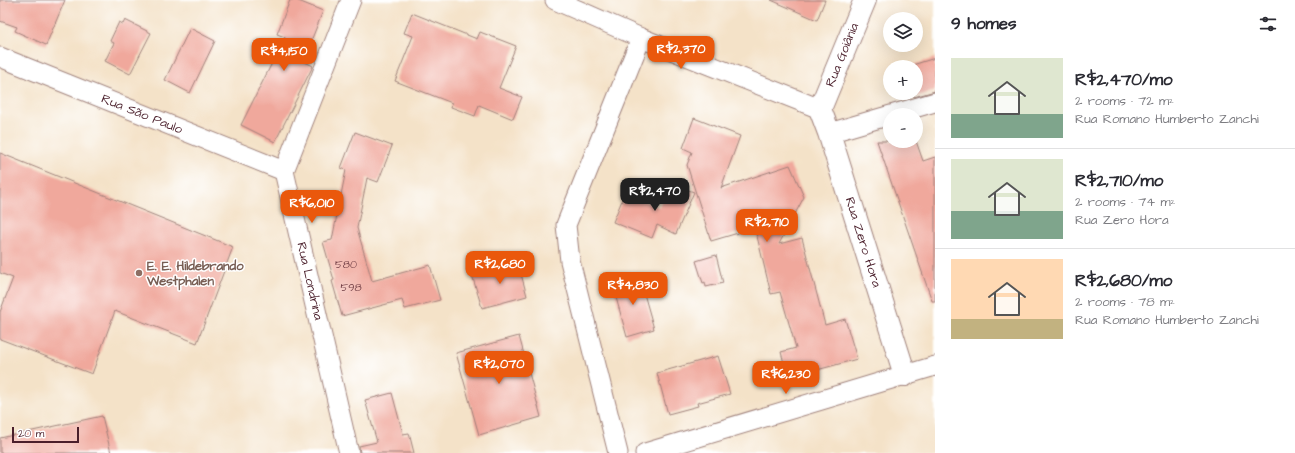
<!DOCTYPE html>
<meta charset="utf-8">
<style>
:root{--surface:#fff;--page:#f7f7f7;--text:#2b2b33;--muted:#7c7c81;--line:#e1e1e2;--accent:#ea580c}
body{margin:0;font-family:"Architects Daughter",sans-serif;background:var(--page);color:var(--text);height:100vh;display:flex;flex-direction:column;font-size:15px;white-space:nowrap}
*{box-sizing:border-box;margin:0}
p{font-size:13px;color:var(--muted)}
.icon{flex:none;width:22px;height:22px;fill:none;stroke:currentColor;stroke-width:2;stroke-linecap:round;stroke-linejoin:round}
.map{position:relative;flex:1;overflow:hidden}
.details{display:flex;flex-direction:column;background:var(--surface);width:360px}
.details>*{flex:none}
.tools{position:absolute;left:883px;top:12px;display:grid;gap:8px}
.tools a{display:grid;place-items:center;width:40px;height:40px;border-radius:50%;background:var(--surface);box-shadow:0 4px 16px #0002;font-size:20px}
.scale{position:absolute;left:12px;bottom:10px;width:67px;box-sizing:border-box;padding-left:4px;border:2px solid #4a1f2b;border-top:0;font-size:11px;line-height:14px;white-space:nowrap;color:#4a1f2b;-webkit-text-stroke:3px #fff;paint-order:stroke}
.price{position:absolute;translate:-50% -34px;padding:0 9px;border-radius:8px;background:var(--accent);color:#fff;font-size:13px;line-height:26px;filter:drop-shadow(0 1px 2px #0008)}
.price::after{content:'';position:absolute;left:50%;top:24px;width:12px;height:9px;margin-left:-6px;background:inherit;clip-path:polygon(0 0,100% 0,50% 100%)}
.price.current{background:#222;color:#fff}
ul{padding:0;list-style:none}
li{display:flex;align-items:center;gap:12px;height:100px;padding:0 16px}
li+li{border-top:1px solid var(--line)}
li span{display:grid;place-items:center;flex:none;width:112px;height:80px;border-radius:0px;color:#555}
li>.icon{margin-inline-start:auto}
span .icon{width:48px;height:48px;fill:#fffc;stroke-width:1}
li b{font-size:17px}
h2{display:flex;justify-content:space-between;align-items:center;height:48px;padding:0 16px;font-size:17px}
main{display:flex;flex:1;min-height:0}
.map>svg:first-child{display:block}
.building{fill:#f0a89c}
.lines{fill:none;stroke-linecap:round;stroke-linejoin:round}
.minor-casing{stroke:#9f807a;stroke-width:21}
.tertiary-casing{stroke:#9f807a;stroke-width:24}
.minor{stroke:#fff;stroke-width:19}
.tertiary{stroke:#fff;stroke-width:22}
.education-dot{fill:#8d6e63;stroke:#fff;stroke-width:1.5}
.labels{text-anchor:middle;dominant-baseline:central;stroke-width:3;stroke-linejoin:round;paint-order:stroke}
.number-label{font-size:11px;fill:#744147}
.street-label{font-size:13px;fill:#4a1f2b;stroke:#fff}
.education-label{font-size:13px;font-weight:bold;fill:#785e54;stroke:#fff;text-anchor:start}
</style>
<main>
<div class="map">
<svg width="935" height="453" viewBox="0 0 935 453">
<rect width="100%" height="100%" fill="#fff"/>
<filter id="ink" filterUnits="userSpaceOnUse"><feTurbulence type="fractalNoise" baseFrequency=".025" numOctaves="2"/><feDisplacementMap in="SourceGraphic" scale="8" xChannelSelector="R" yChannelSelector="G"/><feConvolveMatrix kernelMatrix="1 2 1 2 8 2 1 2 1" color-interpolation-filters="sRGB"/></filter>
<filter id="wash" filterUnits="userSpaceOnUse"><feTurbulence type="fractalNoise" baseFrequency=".012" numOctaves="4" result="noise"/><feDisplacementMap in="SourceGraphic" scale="16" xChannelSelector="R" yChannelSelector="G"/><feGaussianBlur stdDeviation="0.9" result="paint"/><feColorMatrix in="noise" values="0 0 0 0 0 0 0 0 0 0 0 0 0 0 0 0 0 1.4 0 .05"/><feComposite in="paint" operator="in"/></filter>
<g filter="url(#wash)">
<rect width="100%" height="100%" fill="#f4e2c8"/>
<g id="blocks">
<!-- building -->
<g class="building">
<path d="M0,0H65L46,45L15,31L17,27L0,21Z"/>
<path d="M290,0H296L323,11L303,61L313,66L275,142L241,125L285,37L277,34Z"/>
<path d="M771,0H825L817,20Z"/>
<path d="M412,13L477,39L480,32L516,46L499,88L522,97L513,119L479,105L475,116L451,107L452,103L395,81L413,36L404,33Z"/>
<path d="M125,20L151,33L130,74L105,61L114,43L110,41L119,22L123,24Z"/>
<path d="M190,28L215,41L190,93L165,80Z"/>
<path d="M935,58V91L914,97L913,93H916V67H906Z"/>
<path d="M694,118L740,136L721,188L790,165L804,197L779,244L802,238L825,325L845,319L857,359L788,378L781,352L796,348L780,292L771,294L755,228L711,241L687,165L692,152L683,148Z"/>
<path d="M355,132L392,146L378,182L367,178L357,228L372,281L430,265L440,300L405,309L402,300L342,316L332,281L334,280L323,242L332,240L346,170L341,168Z"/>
<path d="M877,141H916L923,161L935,157V301H932Z"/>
<path d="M0,153L233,247L197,343L115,311L92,374L0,339V312L13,278L0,273Z"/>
<path d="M668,183L694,192L676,234L657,225L652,238L613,222L625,193L659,207Z"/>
<path d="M716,255L723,283L706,287L705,282L703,283L696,261Z"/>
<path d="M518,263L527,296L482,308L472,275Z"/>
<path d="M639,276L654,329L627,337L612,283Z"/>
<path d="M519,336L541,417L479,435L456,353Z"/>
<path d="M718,356L730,394L697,403L698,406L668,414L657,373Z"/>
<path d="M392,393L403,434L409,433L414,453H360L359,446L377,442L365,400Z"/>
<path d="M102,416L111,453H0V438Z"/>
</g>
</g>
</g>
<g filter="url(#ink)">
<use href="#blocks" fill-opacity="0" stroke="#9f807a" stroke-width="1"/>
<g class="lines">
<!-- minor casing -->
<g class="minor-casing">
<g id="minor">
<path d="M555,0L641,38L820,109"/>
<path id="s1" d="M0,57L284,171"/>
<path d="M829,133L935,102"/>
<path d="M349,453L284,171L351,0"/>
<path d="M618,453L570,261L566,225L641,38"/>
<path d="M645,453L935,366"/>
</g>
</g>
<!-- tertiary casing -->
<g class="tertiary-casing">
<g id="tertiary">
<path id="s2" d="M865,0L820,109L829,133L905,375"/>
</g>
</g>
<!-- minor -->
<use href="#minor" class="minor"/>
<!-- tertiary -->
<use href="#tertiary" class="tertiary"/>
</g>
</g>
<!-- markers -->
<circle class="education-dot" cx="139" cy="273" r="4"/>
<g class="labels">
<!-- number labels -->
<g class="number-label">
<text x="346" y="264">580</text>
<text x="351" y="287">598</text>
</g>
<!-- street labels -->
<g class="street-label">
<text transform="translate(842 55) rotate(-68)">Rua Goiânia</text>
<text stroke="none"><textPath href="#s1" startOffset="153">Rua São Paulo</textPath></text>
<text stroke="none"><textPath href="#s2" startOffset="258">Rua Zero Hora</textPath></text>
<text transform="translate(310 281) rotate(77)">Rua Londrina</text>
</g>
<!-- education labels -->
<g class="education-label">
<text x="147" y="266">E. E. Hildebrando<tspan x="147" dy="15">Westphalen</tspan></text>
</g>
</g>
</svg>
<div class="tools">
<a><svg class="icon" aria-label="layers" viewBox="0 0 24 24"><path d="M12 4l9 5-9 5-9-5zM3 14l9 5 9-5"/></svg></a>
<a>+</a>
<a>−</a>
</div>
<div class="scale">20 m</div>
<b class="price" style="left:681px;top:70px">R$2,370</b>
<b class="price" style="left:284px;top:72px">R$4,150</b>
<b class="price current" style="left:655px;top:212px">R$2,470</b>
<b class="price" style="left:312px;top:224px">R$6,010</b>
<b class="price" style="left:767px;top:243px">R$2,710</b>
<b class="price" style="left:500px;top:285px">R$2,680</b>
<b class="price" style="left:633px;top:306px">R$4,830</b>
<b class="price" style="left:499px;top:385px">R$2,070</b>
<b class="price" style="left:786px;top:395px">R$6,230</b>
</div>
<section class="details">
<h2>9 homes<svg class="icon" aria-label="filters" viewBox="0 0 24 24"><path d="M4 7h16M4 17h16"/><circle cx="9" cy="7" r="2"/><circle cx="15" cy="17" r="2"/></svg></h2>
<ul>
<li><span style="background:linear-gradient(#dfe7d0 70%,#7fa58c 0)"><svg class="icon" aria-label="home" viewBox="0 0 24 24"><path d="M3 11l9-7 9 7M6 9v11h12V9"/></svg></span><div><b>R$2,470/mo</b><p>2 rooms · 72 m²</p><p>Rua Romano Humberto Zanchi</p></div></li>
<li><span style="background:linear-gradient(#dfe7d0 65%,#7fa58c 0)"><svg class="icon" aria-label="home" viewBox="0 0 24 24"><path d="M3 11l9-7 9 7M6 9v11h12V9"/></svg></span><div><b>R$2,710/mo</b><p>2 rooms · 74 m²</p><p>Rua Zero Hora</p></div></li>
<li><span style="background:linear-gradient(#ffd9b3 75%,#c2b280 0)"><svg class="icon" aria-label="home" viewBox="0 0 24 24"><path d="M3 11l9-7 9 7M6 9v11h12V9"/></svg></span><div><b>R$2,680/mo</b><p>2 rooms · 78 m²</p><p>Rua Romano Humberto Zanchi</p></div></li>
</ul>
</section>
</main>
